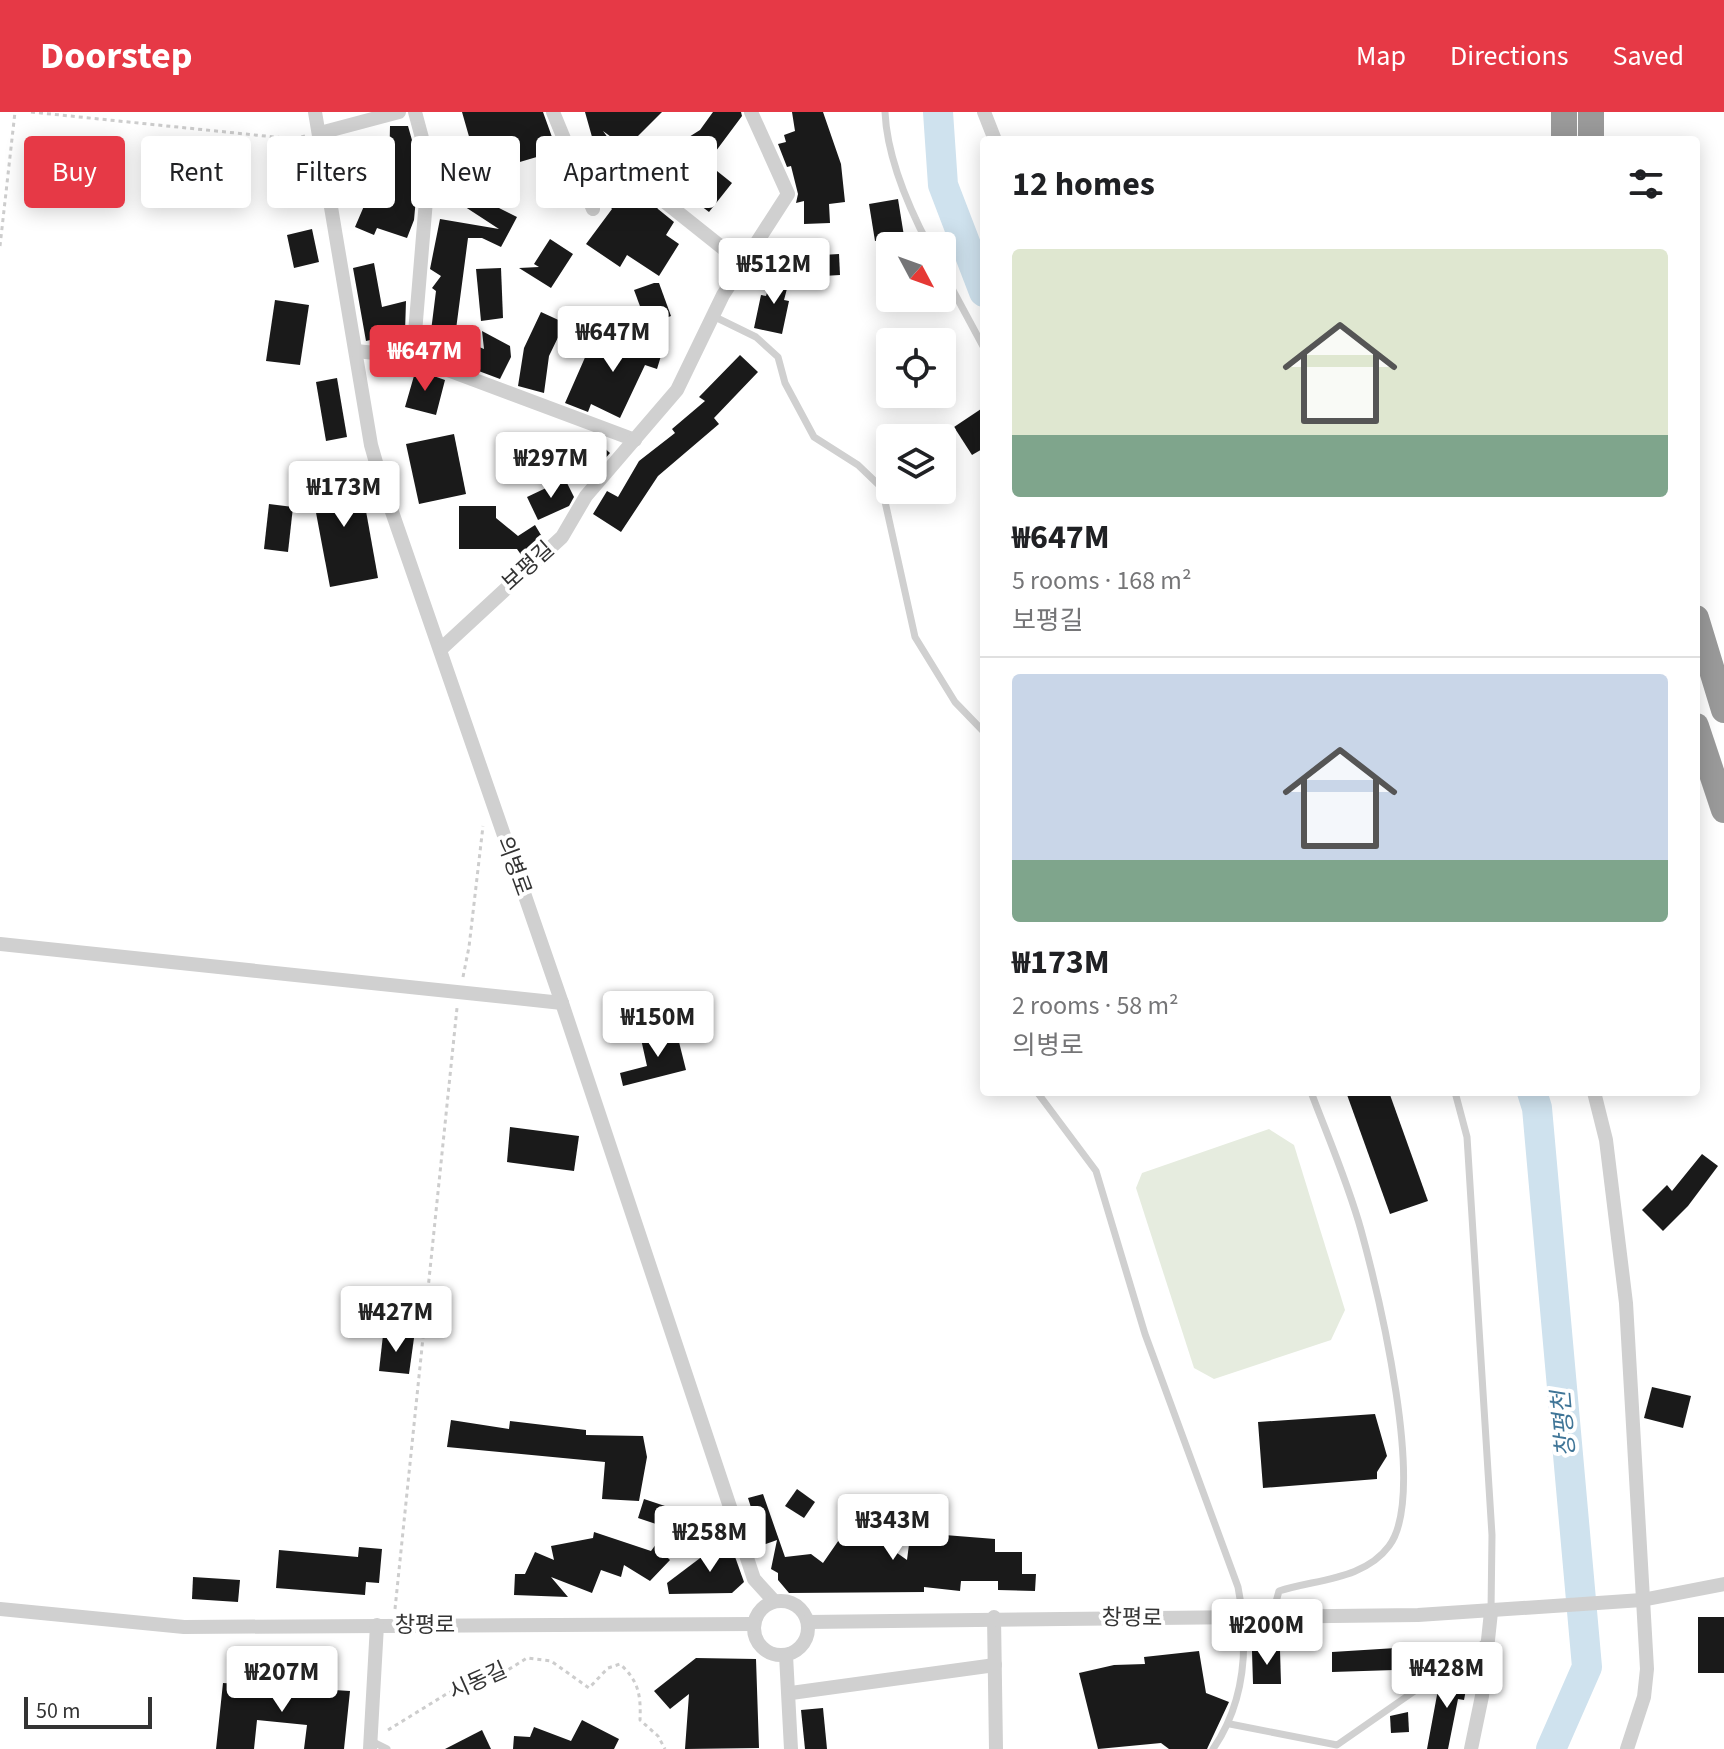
<!DOCTYPE html>
<meta charset="utf-8">
<style>
:root{--surface:#fff;--page:#f6f6f6;--text:#202124;--muted:#757577;--line:#e0e0e0;--accent:#e63946}
body{margin:0;font-family:"Source Sans 3","Noto Sans KR",sans-serif;background:var(--page);color:var(--text);height:100vh;display:flex;flex-direction:column;font-size:30px;white-space:nowrap}
*{box-sizing:border-box;margin:0}
p{font-size:26px;color:var(--muted)}
.icon{flex:none;width:44px;height:44px;fill:none;stroke:currentColor;stroke-width:2;stroke-linecap:round;stroke-linejoin:round}
.map{position:relative;flex:1;overflow:hidden}
.details{position:absolute;left:980px;top:24px;width:720px;height:960px;display:flex;flex-direction:column;background:var(--surface);border-radius:8px;box-shadow:0 4px 20px #0003}
.details>*{flex:none}
.guide{position:absolute;left:24px;top:24px;width:760px;height:72px;display:flex;gap:16px}
.needle{width:52px;rotate:131deg}
.controls{position:absolute;left:876px;top:120px;display:grid;gap:16px}
.controls a{display:grid;place-items:center;width:80px;height:80px;border-radius:8px;background:var(--surface);box-shadow:0 4px 20px #0003;font-size:40px}
.scale{position:absolute;left:24px;bottom:20px;width:128px;box-sizing:border-box;padding-left:8px;border:4px solid #333;border-top:0;font-size:22px;line-height:28px;white-space:nowrap;color:#333;-webkit-text-stroke:6px #fff;paint-order:stroke}
.price{position:absolute;translate:-50% -68px;padding:0 18px;border-radius:8px;background:#fff;color:#222;font-size:26px;line-height:52px;filter:drop-shadow(0 2px 4px #0008)}
.price::after{content:'';position:absolute;left:50%;top:48px;width:24px;height:18px;margin-left:-12px;background:inherit;clip-path:polygon(0 0,100% 0,50% 100%)}
.price.on{background:var(--accent);color:#fff}
ul{padding:0;list-style:none}
li{display:grid;align-content:center;gap:16px;height:424px;padding:0 32px}
li+li{border-top:2px solid var(--line)}
li span{display:grid;place-items:center;height:248px;border-radius:8px;color:#555}
li>.icon{margin-inline-start:auto}
span .icon{width:144px;height:144px;fill:#fffc;stroke-width:1}
li b{font-size:34px}
h2{display:flex;justify-content:space-between;align-items:center;height:96px;padding:0 32px;font-size:34px}
.pill{padding:0 28px;border-radius:8px;background:var(--surface);box-shadow:0 4px 20px #0003;font-size:28px;line-height:72px}
.pill.on{background:var(--accent);color:#fff}
header{display:flex;align-items:center;gap:48px;box-sizing:border-box;height:112px;padding:0 40px;background:var(--accent);color:#fff}
header strong{font-size:38px}
nav{display:flex;gap:44px;margin-inline-start:auto;font-size:28px}
.map>svg:first-child{display:block}
.green{fill:#e6ecdf}
.lines{fill:none;stroke-linecap:round;stroke-linejoin:round}
.river{stroke:#cfe2ee;stroke-width:30}
.building{fill:#1a1a1a}
.path{stroke:#cdcdcd;stroke-width:3;stroke-dasharray:4 4;stroke-linecap:butt}
.lane{stroke:#d0d0d0;stroke-width:7}
.street{stroke:#d0d0d0;stroke-width:14}
.highway{stroke:#9a9a9a;stroke-width:26}
.labels{text-anchor:middle;dominant-baseline:central;stroke-width:8;stroke-linejoin:round;paint-order:stroke}
.street-label{font-size:22px;fill:#333;stroke:#fff}
.water-label{font-size:24px;font-style:italic;fill:#3f7597;stroke:#fff}
</style>
<header>
<strong>Doorstep</strong>
<nav><a>Map</a><a>Directions</a><a>Saved</a></nav>
</header>
<div class="map">
<svg width="1724" height="1637" viewBox="0 0 1724 1637">
<rect width="100%" height="100%" fill="#fff"/>
<!-- green -->
<path class="green" d="M1269,1017L1294,1033L1345,1198L1331,1228L1214,1267L1194,1256L1136,1076L1142,1061Z"/>
<g class="lines">
<!-- river -->
<g class="river">
<path d="M938,0L943,73L984,180"/>
<path d="M1532,980L1537,996L1587,1555L1551,1637"/>
</g>
</g>
<!-- building -->
<g class="building">
<path d="M462,0H543L557,39L513,52L485,89L517,105L501,135L482,126H468L455,225L484,237L482,219L510,234L511,245L500,267L436,243L444,226L430,227L436,179L432,176L441,164L430,157L440,107L499,117L453,87L479,27L470,28Z"/>
<path d="M585,0H662L626,36L603,19L620,42L596,66L580,39L594,32Z"/>
<path d="M713,0H741L742,4L707,51L732,71L709,100L646,52L700,18Z"/>
<path d="M792,0H823L841,52L845,90L829,92L830,111L804,112V89L796,91L798,82L791,54L787,55L778,32L786,30L784,23L795,19Z"/>
<path d="M390,14H408L419,53L414,108L407,126L377,116L374,123L355,115L373,73V57L389,58Z"/>
<path d="M632,60L658,97L674,110L666,123L679,132L659,164L627,143L620,155L586,132L612,97L599,81Z"/>
<path d="M898,87L904,124L875,129L869,92Z"/>
<path d="M312,117L319,150L294,156L287,123Z"/>
<path d="M550,127L573,142L551,176L519,156L539,155L534,152Z"/>
<path d="M839,142L840,163L806,165L805,144Z"/>
<path d="M374,151L382,195L406,189L405,220L366,229L353,156Z"/>
<path d="M501,156L503,206L481,209L476,157Z"/>
<path d="M773,161L790,165L784,188L789,189L782,222L754,216L761,183L766,184Z"/>
<path d="M654,171H659L671,204L647,213L634,178Z"/>
<path d="M275,188L309,193L300,253L266,249Z"/>
<path d="M541,200L565,211L549,244L544,281L518,274L524,236Z"/>
<path d="M628,221L664,234L657,257L645,253L620,306L591,292L588,300L565,291L594,225L619,237Z"/>
<path d="M740,243L758,260L714,306L719,312L658,364L621,420L593,402L607,379L618,385L639,349L675,321L672,317L705,289L699,285Z"/>
<path d="M416,257L422,259L424,270L425,261L445,268L436,303L405,295Z"/>
<path d="M337,266L347,325L326,329L316,270Z"/>
<path d="M984,295V336L972,343L954,315Z"/>
<path d="M454,322L466,382L419,392L406,332Z"/>
<path d="M593,326L610,341L587,367L570,353Z"/>
<path d="M359,360L378,466L330,475L310,369Z"/>
<path d="M565,367L574,385L569,394L538,408L527,385Z"/>
<path d="M269,392L293,395L288,440L264,437Z"/>
<path d="M459,394H496V406L518,424L535,413L544,428L524,447L517,437H459Z"/>
<path d="M676,918L686,958L623,974L620,961L647,954L641,927Z"/>
<path d="M1346,980H1389L1428,1089L1390,1102Z"/>
<path d="M510,1015L579,1024L574,1059L507,1050Z"/>
<path d="M1702,1042L1718,1054L1688,1094L1663,1119L1642,1098L1667,1073L1672,1079Z"/>
<path d="M383,1223L414,1226L409,1262L379,1259Z"/>
<path d="M1652,1275L1691,1284L1683,1316L1644,1306Z"/>
<path d="M1375,1302L1387,1344L1377,1360V1367L1263,1376L1258,1310Z"/>
<path d="M451,1308L509,1317L510,1309L586,1318V1323L643,1324L647,1345L639,1389L602,1387L605,1350L447,1335Z"/>
<path d="M797,1377L815,1390L804,1406L785,1394Z"/>
<path d="M763,1382L785,1445L811,1442L823,1451L852,1409L907,1448L912,1409L934,1411L932,1422L995,1427V1440H1022V1462H1036L1035,1479L998,1478V1469H961L960,1479L924,1475V1480L789,1481L778,1468V1461L771,1457L777,1428L763,1433L748,1386Z"/>
<path d="M644,1387L692,1403L686,1422L682,1420L665,1443L670,1448L650,1469L624,1453L621,1465L601,1458L592,1481L551,1465L568,1485L514,1483L515,1462H525L535,1440L554,1448L551,1434L593,1426L594,1420L651,1439L668,1416L638,1406Z"/>
<path d="M728,1425L744,1470L732,1481L669,1482L667,1471Z"/>
<path d="M359,1435L382,1437L379,1471L366,1470L365,1483L276,1476L279,1438L358,1445Z"/>
<path d="M193,1465L240,1468L238,1490L192,1487Z"/>
<rect x="1698" y="1505" width="26" height="56"/>
<path d="M1396,1536H1429L1428,1562H1395V1558L1332,1560V1540Z"/>
<path d="M1280,1538L1281,1572H1253L1252,1539Z"/>
<path d="M1199,1539L1206,1581L1229,1590L1207,1637H1169L1161,1631L1098,1637L1079,1561L1114,1553L1145,1552L1144,1545Z"/>
<path d="M696,1546L756,1547L759,1636L685,1637L689,1582L670,1597L654,1579Z"/>
<path d="M1454,1559L1469,1562L1464,1588L1458,1587L1448,1637H1427L1437,1583Z"/>
<path d="M223,1571L350,1579L344,1637H304L307,1613L257,1608L254,1637H216Z"/>
<path d="M823,1596L827,1637H805L801,1598Z"/>
<path d="M1408,1600L1409,1620L1391,1621L1390,1604Z"/>
<path d="M582,1608L619,1627L614,1637H513L514,1624L530,1625L534,1615L571,1629Z"/>
<path d="M482,1618L491,1637H445Z"/>
</g>
<g class="lines">
<!-- path -->
<g class="path">
<path d="M31,0L294,27L305,24"/>
<path d="M0,134L15,0"/>
<path d="M463,865L469,835L483,714"/>
<path d="M395,1497L457,896"/>
<path d="M388,1618L448,1581L495,1566L527,1546L551,1549L589,1576L608,1556L620,1552C639,1569 641,1584 640,1608L658,1624L665,1637"/>
</g>
<!-- lane -->
<g class="lane">
<path d="M885,0C887,45 908,94 929,134"/>
<path d="M942,158L984,236"/>
<path d="M713,204L756,225L778,245L785,271L814,325L858,353L882,376L915,525L955,590L984,620"/>
<path d="M1037,980L1096,1059L1145,1222L1238,1475C1249,1532 1246,1589 1213,1637"/>
<path d="M1455,980L1467,1025L1492,1423L1491,1499"/>
<path d="M1272,1504L1279,1479C1316,1467 1364,1468 1389,1434C1428,1383 1378,1180 1361,1118C1348,1071 1328,1025 1311,980"/>
<path d="M1230,1612L1337,1633L1485,1530"/>
<path d="M371,1629L387,1637"/>
</g>
<!-- street -->
<g class="street">
<path d="M315,0L371,333L381,368L562,891L754,1467L774,1489"/>
<path d="M553,0L593,97"/>
<path d="M984,0L995,28"/>
<path d="M320,21L399,0"/>
<path d="M665,90L744,153"/>
<path d="M356,239L413,245L635,328"/>
<path d="M413,245L429,52L415,0"/>
<path d="M442,536L562,425L586,384L677,278L723,183L788,82L751,0"/>
<path d="M0,832L562,891"/>
<path d="M1594,980L1606,1028L1626,1191L1647,1557L1644,1585L1627,1637"/>
<circle cx="781" cy="1516" r="27"/>
<path d="M0,1497L184,1515L754,1512"/>
<path d="M994,1505L996,1637"/>
<path d="M808,1510L1418,1503L1642,1488L1724,1472"/>
<path d="M786,1543L791,1637"/>
<path d="M791,1581L995,1553"/>
<path d="M370,1637L377,1513"/>
<path d="M1471,1637L1482,1584L1491,1500"/>
</g>
<!-- highway -->
<g class="highway">
<path d="M1564,28V0"/>
<path d="M1591,28V0"/>
<path d="M1696,506L1724,598"/>
<path d="M1696,614L1724,698"/>
</g>
</g>
<g class="labels">
<!-- street labels -->
<g class="street-label">
<text transform="translate(528 454) rotate(-42)">보평길</text>
<text transform="translate(514 754) rotate(70)">의병로</text>
<text transform="translate(1132 1506) rotate(1)">창평로</text>
<text x="425" y="1513">창평로</text>
<text transform="translate(478 1569) rotate(-24)">시동길</text>
</g>
<!-- water labels -->
<g class="water-label">
<text transform="translate(1564 1312) rotate(-95)">창평천</text>
</g>
</g>
</svg>
<div class="controls">
<a><svg class="needle" viewBox="-14 -14 28 28"><path d="M0-13l5 13h-10z" fill="#e53935"/><path d="M0 13l5-13h-10z" fill="#757577"/></svg></a>
<a><svg class="icon" aria-label="locate" viewBox="0 0 24 24"><circle cx="12" cy="12" r="6"/><path d="M12 2v4M12 18v4M2 12h4M18 12h4"/></svg></a>
<a><svg class="icon" aria-label="layers" viewBox="0 0 24 24"><path d="M12 4l9 5-9 5-9-5zM3 14l9 5 9-5"/></svg></a>
</div>
<div class="scale">50 m</div>
<b class="price" style="left:774px;top:194px">₩512M</b>
<b class="price" style="left:613px;top:262px">₩647M</b>
<b class="price on" style="left:425px;top:281px">₩647M</b>
<b class="price" style="left:551px;top:388px">₩297M</b>
<b class="price" style="left:344px;top:417px">₩173M</b>
<b class="price" style="left:658px;top:947px">₩150M</b>
<b class="price" style="left:396px;top:1242px">₩427M</b>
<b class="price" style="left:893px;top:1450px">₩343M</b>
<b class="price" style="left:710px;top:1462px">₩258M</b>
<b class="price" style="left:1267px;top:1555px">₩200M</b>
<b class="price" style="left:1447px;top:1598px">₩428M</b>
<b class="price" style="left:282px;top:1602px">₩207M</b>
<div class="guide">
<a class="pill on">Buy</a>
<a class="pill">Rent</a>
<a class="pill">Filters</a>
<a class="pill">New</a>
<a class="pill">Apartment</a>
</div>
<section class="details">
<h2>12 homes<svg class="icon" aria-label="filters" viewBox="0 0 24 24"><path d="M4 7h16M4 17h16"/><circle cx="9" cy="7" r="2"/><circle cx="15" cy="17" r="2"/></svg></h2>
<ul>
<li><span style="background:linear-gradient(#dfe7d0 75%,#7fa58c 0)"><svg class="icon" aria-label="home" viewBox="0 0 24 24"><path d="M3 11l9-7 9 7M6 9v11h12V9"/></svg></span><div><b>₩647M</b><p>5 rooms · 168 m²</p><p>보평길</p></div></li>
<li><span style="background:linear-gradient(#c9d6e8 75%,#7fa58c 0)"><svg class="icon" aria-label="home" viewBox="0 0 24 24"><path d="M3 11l9-7 9 7M6 9v11h12V9"/></svg></span><div><b>₩173M</b><p>2 rooms · 58 m²</p><p>의병로</p></div></li>
</ul>
</section>
</div>
